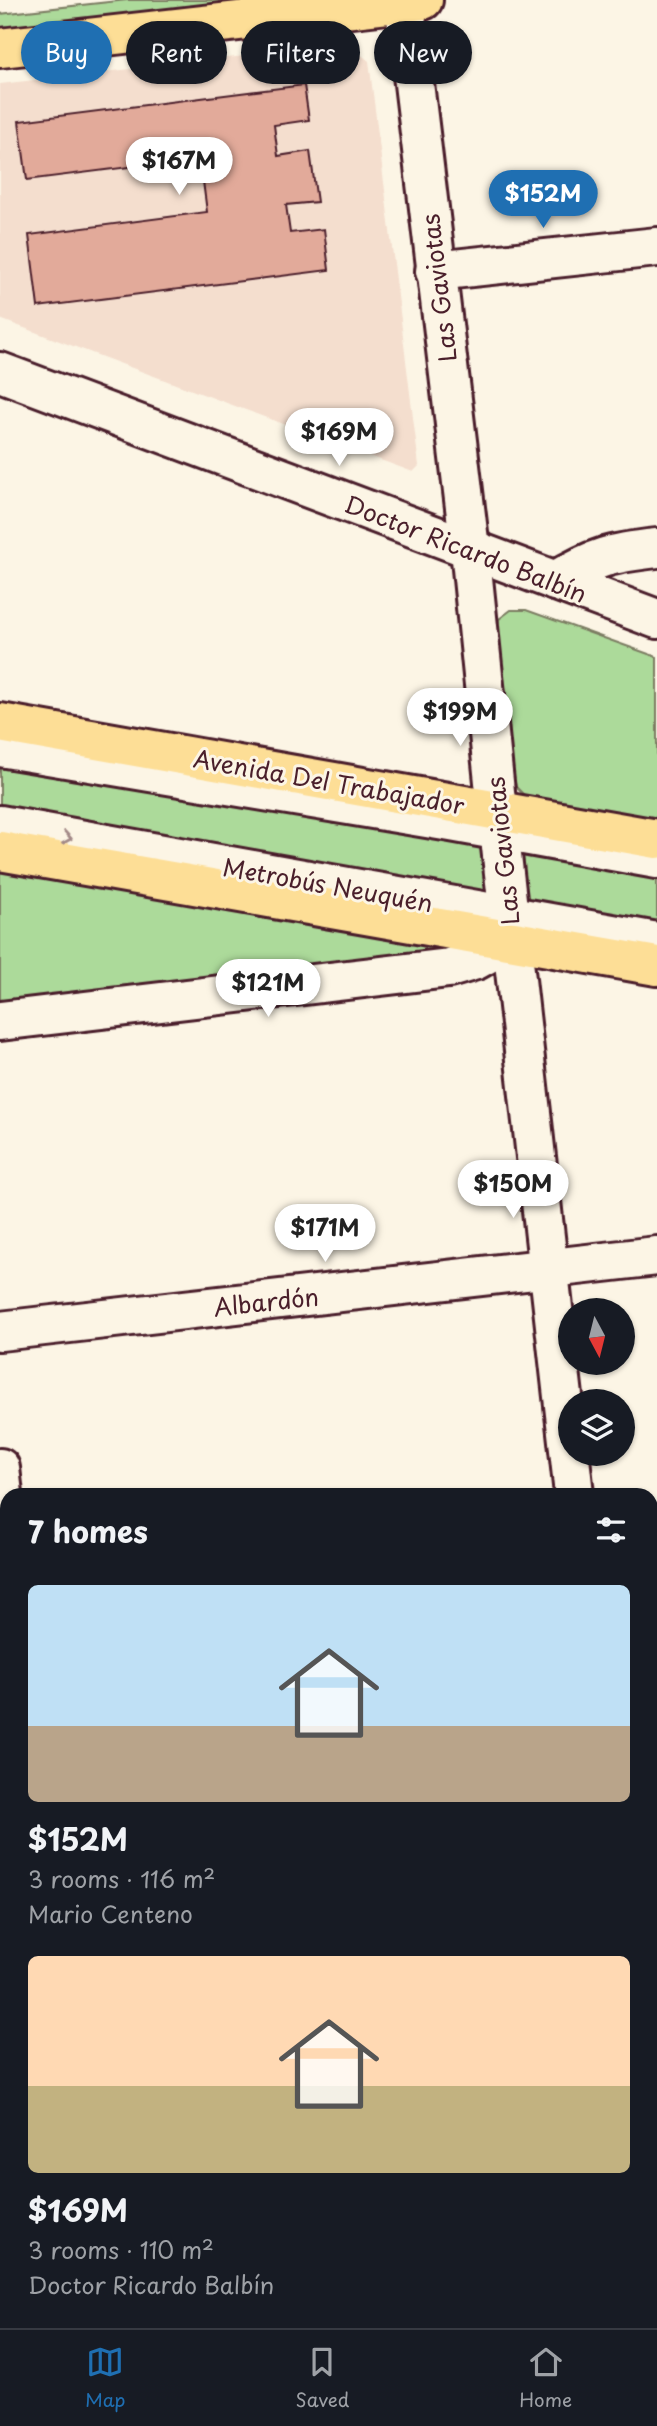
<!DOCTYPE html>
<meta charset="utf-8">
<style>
:root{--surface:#171b24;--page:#20242c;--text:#f1f3f6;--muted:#9ea1a6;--line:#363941;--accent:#1f6fb2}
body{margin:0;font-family:"Playpen Sans",sans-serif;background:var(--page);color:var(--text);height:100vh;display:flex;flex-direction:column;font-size:26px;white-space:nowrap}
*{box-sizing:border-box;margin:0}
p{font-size:23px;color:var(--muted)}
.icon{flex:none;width:38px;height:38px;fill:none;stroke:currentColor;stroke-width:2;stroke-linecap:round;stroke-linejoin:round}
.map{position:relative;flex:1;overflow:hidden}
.panel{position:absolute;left:0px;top:1488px;width:658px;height:842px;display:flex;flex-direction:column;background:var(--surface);border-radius:21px 21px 0 0;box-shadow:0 2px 5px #0004}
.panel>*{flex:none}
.guide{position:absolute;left:21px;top:21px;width:616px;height:63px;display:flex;gap:14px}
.needle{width:46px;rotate:173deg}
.fabs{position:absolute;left:558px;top:1298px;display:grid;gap:14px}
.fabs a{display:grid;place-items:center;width:77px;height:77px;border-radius:50%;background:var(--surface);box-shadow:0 2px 5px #0004;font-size:35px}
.price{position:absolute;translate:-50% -60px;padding:0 16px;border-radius:24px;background:#fff;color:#222;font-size:23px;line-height:46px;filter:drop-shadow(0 2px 4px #0008)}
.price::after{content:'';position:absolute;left:50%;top:42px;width:21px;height:16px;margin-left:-10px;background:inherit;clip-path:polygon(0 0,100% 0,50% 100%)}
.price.current{background:var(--accent);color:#fff}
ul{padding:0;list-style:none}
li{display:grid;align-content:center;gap:14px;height:371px;padding:0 28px}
li span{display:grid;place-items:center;height:217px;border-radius:10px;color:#555}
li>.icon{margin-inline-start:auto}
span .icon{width:126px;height:126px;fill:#fffc;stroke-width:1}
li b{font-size:30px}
h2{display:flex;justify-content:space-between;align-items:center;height:84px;padding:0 28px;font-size:30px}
.pill{padding:0 24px;border-radius:32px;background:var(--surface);box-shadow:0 2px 5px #0004;font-size:24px;line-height:63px}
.pill.current{background:var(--accent);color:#fff}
.tab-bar{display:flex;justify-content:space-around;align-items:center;height:98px;border-top:2px solid var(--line);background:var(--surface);font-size:19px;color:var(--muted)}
.tab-bar a{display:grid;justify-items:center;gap:4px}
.tab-bar .current{color:var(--accent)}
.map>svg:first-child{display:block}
.built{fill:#f4dece}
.green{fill:#acda9a;stroke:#7b7c62;stroke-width:2}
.building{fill:#e2aa9a;stroke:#4a1f2b;stroke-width:2}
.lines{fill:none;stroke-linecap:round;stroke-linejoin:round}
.minor-casing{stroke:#4a1f2b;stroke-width:44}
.major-casing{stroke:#4a1f2b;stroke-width:44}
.minor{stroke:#fcf5e5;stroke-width:38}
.major{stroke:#fdde96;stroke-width:38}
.oneway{stroke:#a38a88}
.labels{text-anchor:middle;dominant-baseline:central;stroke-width:6;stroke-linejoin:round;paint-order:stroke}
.street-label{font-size:24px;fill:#4a1f2b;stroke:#fcf5e5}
</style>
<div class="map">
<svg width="657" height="2328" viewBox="0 0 657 2328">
<rect width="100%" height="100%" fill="#fcf5e5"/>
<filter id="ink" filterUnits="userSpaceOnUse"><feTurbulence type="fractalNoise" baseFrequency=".0143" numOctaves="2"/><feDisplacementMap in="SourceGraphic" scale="14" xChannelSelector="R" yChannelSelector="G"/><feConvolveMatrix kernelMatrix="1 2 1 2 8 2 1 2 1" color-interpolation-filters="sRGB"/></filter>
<g filter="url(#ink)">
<!-- built -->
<path class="built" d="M348,44L369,61L419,466L413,472L0,319V84Z"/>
<!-- green -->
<g class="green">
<path d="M127,0H311L0,35V14Z"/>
<path d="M511,610H526L657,657V824L528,799L516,787L513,773L498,633L499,619Z"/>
<path d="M0,756L475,837L483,849L489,897L0,819Z"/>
<path d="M521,850L657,866V933L526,902Z"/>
<path d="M0,865L451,948L0,1007Z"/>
</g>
<!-- building -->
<path class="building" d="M304,85L309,120L274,125L278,156L310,151L317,202L286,205L290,233L324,229L329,270L38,307L29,235L207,212L200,158L27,180L19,121Z"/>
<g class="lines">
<!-- minor casing -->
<g class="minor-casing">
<g id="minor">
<path d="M404,0L470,549L497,811L574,1494"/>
<path d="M435,271L657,247"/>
<path d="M0,372L657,619"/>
<path d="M555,581C594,557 612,553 657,548"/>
<path d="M0,747L451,822L657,859"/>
<path d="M0,825L657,942"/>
<path d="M0,1021L449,968L476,960L512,940"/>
<path d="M0,1331L657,1256"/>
<path d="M0,1468L7,1529"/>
<path d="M651,1564L657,1563"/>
<path d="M0,1639L7,1638"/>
<path d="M651,1881L657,1880"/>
<path d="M0,1957L7,1956"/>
<path d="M651,2183L657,2237"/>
<path d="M97,2322L98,2328"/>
</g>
</g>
<!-- major casing -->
<g class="major-casing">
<g id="major">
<path d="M0,48L423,0"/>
<path d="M0,723L657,839"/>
<path d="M0,851L657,966"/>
</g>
</g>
<!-- minor -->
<use href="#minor" class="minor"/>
<!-- major -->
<use href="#major" class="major"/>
</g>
<!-- one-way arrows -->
<defs><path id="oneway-chevron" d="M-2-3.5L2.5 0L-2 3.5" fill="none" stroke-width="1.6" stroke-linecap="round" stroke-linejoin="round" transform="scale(1.75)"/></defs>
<use class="oneway" href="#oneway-chevron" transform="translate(67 838) rotate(10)"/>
</g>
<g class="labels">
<!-- street labels -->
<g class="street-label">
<text transform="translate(438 288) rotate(-97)">Las Gaviotas</text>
<text transform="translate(466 548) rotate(21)">Doctor Ricardo Balbín</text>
<text transform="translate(329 781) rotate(10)">Avenida Del Trabajador</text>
<text transform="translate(502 851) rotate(-96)">Las Gaviotas</text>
<text transform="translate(328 884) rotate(10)">Metrobús Neuquén</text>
<text transform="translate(266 1301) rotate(-6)">Albardón</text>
</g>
</g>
</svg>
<div class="fabs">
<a><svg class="needle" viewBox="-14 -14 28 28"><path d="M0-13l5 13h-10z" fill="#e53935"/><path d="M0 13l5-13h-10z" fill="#9ea1a6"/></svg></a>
<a><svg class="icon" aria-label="layers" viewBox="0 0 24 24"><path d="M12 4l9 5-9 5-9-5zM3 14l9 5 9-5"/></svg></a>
</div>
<b class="price" style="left:179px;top:197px">$167M</b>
<b class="price current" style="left:543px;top:230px">$152M</b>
<b class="price" style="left:339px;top:468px">$169M</b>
<b class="price" style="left:460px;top:748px">$199M</b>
<b class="price" style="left:268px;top:1019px">$121M</b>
<b class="price" style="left:513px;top:1220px">$150M</b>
<b class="price" style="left:325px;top:1264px">$171M</b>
<div class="guide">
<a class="pill current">Buy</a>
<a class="pill">Rent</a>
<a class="pill">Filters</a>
<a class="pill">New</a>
</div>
<section class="panel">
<h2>7 homes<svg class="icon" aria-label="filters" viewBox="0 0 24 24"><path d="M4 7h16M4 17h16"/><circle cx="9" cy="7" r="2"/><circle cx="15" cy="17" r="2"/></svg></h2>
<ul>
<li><span style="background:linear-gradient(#bfe0f5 65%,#b9a48a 0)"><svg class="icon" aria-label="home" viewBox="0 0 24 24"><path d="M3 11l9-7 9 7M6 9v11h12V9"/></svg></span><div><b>$152M</b><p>3 rooms · 116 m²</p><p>Mario Centeno</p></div></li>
<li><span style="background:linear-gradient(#ffd9b3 60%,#c2b280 0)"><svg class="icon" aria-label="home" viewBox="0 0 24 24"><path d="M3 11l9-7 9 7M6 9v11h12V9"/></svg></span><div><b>$169M</b><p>3 rooms · 110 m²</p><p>Doctor Ricardo Balbín</p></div></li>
</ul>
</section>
</div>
<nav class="tab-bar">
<a class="current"><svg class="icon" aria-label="map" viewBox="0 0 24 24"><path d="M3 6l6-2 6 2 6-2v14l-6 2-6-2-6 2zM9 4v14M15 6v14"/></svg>Map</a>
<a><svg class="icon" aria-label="saved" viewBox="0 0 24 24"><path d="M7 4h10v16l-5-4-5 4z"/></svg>Saved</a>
<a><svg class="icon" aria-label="home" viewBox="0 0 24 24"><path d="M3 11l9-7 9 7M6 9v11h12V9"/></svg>Home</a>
</nav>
